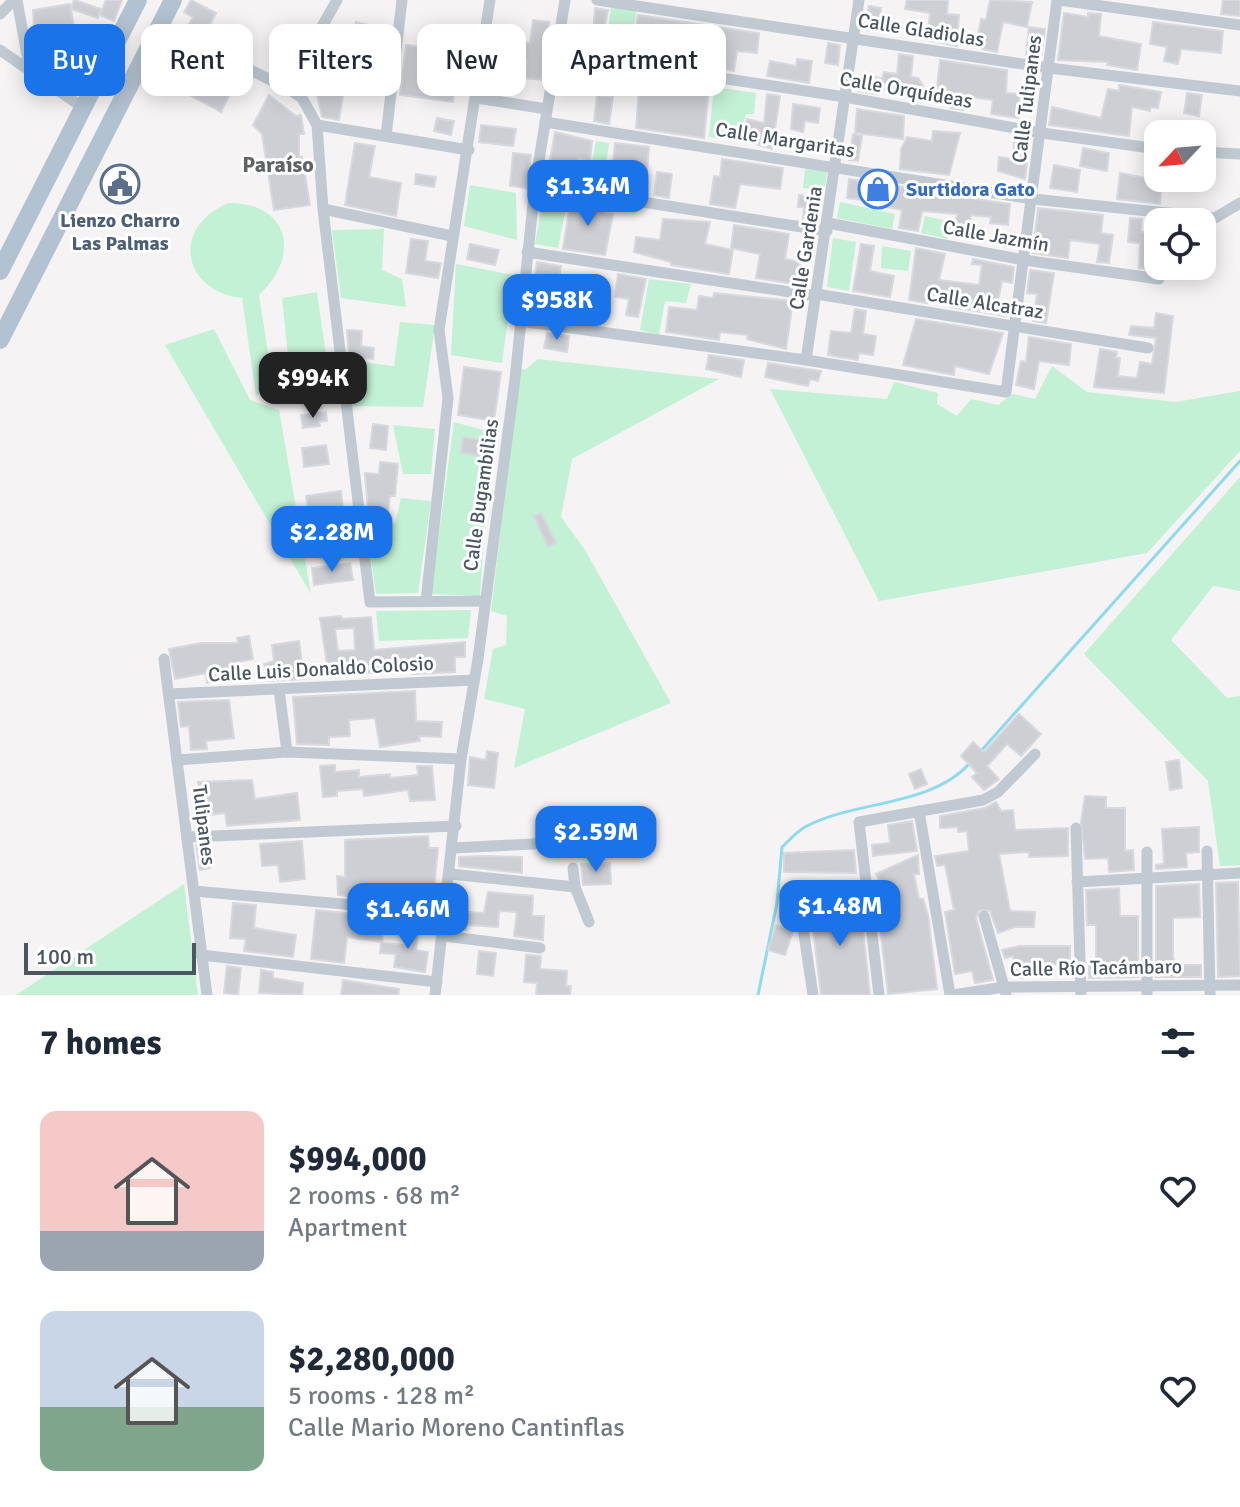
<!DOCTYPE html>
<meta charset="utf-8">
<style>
:root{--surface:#fff;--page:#f6f6f7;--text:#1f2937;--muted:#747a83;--accent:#1a73e8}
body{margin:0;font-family:Signika,sans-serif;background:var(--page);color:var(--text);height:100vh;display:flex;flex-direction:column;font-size:30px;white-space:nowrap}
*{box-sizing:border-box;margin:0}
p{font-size:26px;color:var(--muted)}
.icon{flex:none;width:44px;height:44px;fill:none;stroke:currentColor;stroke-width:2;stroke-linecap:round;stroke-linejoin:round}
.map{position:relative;height:995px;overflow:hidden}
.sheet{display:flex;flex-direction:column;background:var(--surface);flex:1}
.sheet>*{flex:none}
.banner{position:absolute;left:24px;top:24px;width:800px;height:72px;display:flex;gap:16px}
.needle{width:52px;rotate:244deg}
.fabs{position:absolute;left:1144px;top:120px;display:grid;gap:16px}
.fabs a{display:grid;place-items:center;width:72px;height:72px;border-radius:16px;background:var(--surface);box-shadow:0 4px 20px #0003;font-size:40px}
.scale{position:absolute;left:24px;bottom:20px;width:172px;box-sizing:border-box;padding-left:8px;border:4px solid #4a5661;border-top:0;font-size:22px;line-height:28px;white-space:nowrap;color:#4a5661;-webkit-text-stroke:6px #fff;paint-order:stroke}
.price{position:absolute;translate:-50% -68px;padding:0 18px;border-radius:16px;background:var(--accent);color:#fff;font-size:26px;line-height:52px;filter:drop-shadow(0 2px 4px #0008)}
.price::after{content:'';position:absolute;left:50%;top:48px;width:24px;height:18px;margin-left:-12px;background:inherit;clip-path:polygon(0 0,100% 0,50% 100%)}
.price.active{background:#222;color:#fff}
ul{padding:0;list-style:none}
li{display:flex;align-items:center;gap:24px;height:200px;padding:0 40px}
li span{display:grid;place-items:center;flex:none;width:224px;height:160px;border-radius:16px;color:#555}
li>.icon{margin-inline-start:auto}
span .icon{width:96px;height:96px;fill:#fffc;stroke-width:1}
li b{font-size:34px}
h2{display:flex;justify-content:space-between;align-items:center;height:96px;padding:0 40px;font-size:34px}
.tag{padding:0 28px;border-radius:16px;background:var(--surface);box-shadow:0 4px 20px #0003;font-size:28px;line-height:72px}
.tag.active{background:var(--accent);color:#fff}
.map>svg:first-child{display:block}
.green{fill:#c3f1d5}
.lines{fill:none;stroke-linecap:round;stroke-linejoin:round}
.stream{stroke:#90daee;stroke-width:3}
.building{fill:#cdcfd5;stroke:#d7d9de;stroke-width:2;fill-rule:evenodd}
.street{stroke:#c1cad2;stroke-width:11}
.primary{stroke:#b3c2d1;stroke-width:18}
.labels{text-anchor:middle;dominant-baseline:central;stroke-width:6;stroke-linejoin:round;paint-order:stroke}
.street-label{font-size:20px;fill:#4a5661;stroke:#fff}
.shop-label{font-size:20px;font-weight:bold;fill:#366cbe;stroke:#fff;text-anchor:start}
.service-label{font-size:20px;font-weight:bold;fill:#4e5e75;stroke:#fff}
.neighbourhood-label{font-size:22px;font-weight:bold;fill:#5f6368;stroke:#fff}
</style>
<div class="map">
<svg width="1240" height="995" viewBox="0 0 1240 995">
<rect width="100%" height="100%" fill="#f5f3f3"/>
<!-- green -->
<g class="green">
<path d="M611,6L637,10L633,31L619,30L614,55L606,53Z"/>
<path d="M639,39L671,45L670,63L632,58Z"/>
<path d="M714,87L756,93L754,114H746L740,140L709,137Z"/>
<path d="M596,141L609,143L606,165L645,171L641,197L575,188L579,162L592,163Z"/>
<path d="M805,169L828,170L824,190L803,188Z"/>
<path d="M470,185L516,193L517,240L464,226Z"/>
<path d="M544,192L568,196L558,248L535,244Z"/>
<path d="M840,202L895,214L892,229L837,218Z"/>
<path d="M229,203C290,203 301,256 259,295L274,392L256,395L242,298C181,291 171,226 229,203Z"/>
<path d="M925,216L952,222L948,239L921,233Z"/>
<path d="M384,229L382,270L402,279L406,307L341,298L332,230Z"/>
<path d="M833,238L856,242L849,291L827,287Z"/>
<path d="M882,246L911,251L908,271L881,268Z"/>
<path d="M456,264L514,275L502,363L451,355Z"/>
<path d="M649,279L691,284L686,303L665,301L659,335L640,330Z"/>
<path d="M317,292L333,404H293L282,298Z"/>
<path d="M400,322L435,325L423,407L352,406L345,360L394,366Z"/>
<path d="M214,329L250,400L279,410L311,594L165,345Z"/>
<path d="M538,359L719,379L572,459L561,517L585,550L671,703L514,768L525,709L484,699L493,649L506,645L507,616L491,611L520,368L525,370Z"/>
<path d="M1052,366L1087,392L1176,402L1240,391V451L1147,553L879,601L770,389L887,399L894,382L938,393L937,404L957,416L971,399L998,405L1012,394L1035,399Z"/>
<path d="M454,422L491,432L480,596L431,594Z"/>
<path d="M393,425L435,429L431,474H403Z"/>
<path d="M1240,477V591L1213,586L1171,640L1227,698L1240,696V865L1220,866L1208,781L1084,654Z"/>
<path d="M401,498L431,501L418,593L376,594L365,519L395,524Z"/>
<path d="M471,610L468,638L379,641L376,611Z"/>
<path d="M184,884L198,995H16Z"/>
</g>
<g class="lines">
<!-- stream -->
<g class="stream">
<path d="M981,751L1240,461"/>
<path d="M758,995L777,903L782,847C789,841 796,832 805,827C855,800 931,807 970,763"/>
</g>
</g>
<!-- building -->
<g class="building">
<path d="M74,0L101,9L98,18L71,9Z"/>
<path d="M106,0H122L114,21L100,15Z"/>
<path d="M191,0L216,13L208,28L214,31L209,40L186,29L193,17L184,12Z"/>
<path d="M907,0H948L947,14L959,15L957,46L927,40L930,13L905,9Z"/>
<path d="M990,0L1032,2L1027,27L1003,22L997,52L982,49L984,36L978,35L981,19L986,20Z"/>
<path d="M1223,0H1240V16L1221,14Z"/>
<path d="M70,4L81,70L77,78L36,57L33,10Z"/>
<path d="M869,6L881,8L880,17L892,18L890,33L865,30Z"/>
<path d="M595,8L608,10L604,29L635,35L632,56L592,50Z"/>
<path d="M1064,13L1088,17V13L1101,14L1099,36L1141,44L1137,70L1107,65L1108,62L1058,60Z"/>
<path d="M638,15L759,33L757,53L737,51L734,71L710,68L713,47L690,44L687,64L673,62L676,42L635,34Z"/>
<path d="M533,20L549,22L542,80L525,78L527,60L493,55L496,38L530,43Z"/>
<path d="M356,22L376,27L373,37L353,33Z"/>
<path d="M1153,22L1223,31L1221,53L1181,49L1178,64L1164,61L1167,47L1150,44Z"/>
<path d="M1029,27L1045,29L1041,57L1026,55Z"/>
<path d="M277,38L294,46L287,60L270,52Z"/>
<path d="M828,43L840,45L838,65L825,63Z"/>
<path d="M166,45L222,74L215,89L229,96L221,112L150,74Z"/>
<path d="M406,45L435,48L432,82L455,85L453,102L400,95Z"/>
<path d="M899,54L913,56L911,77L918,78L926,91L907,96L878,88L877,94L858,91L863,73L882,79L884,72L897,74Z"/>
<path d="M797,59L812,61L809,83L767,76L770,61L796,66Z"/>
<path d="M940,60L1007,70L1006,93L1020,94L1018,118L991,114L993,100L963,96V110L951,108V98L936,96Z"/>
<path d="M313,76L345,83L339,120L322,117Z"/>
<path d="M640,76L654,78L653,85L709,88L704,138L636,128Z"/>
<path d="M1119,85L1161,92L1158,108L1151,107L1150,111L1132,107L1129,136L1049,125L1052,107L1101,118L1108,89L1119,91Z"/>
<path d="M1187,93L1202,95L1199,116L1184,113Z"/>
<path d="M767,94L780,96L772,149L743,140L747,119L764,123Z"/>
<path d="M269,95L296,116L301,115L304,134H299V157H302L310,205L274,210L262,134L253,125Z"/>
<path d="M597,95L613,97L609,124L594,121Z"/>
<path d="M793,104L820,108L818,123L805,121L803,132L791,129Z"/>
<path d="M857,109L904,116L903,139L855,133Z"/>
<path d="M437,118L454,121L451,135L434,131Z"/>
<path d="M481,125L516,129L513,146L479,142Z"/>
<path d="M933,131L960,133L949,175L900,169L901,149L907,137L932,141Z"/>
<path d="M555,132L592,141L590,160L578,158L574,183L547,178Z"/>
<path d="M853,134L862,136L858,161L849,160Z"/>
<path d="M1015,137L1030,140L1025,179L998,171L999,157L1012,159Z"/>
<path d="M355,143L375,146L369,177L401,183L396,216L345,205Z"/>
<path d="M615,143L649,147L647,170L613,163Z"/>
<path d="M1083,148L1109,153L1107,171L1080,166Z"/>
<path d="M513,153L531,155L526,188L510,186Z"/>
<path d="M722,159L783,168L780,189L740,184L735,208L710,204L714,176L720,177Z"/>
<path d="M1054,165L1080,170L1077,192L1050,188Z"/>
<path d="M657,172L672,174L669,198L654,195Z"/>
<path d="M1120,173L1162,181L1160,204L1117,199Z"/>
<path d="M416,174L436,177L434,187L415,184Z"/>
<path d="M849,179L924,190L923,196L963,197L1010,204L1008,225L990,223L991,217L971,215L968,230L955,228L957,214L922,211L918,231L899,228L902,210L872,204V201L847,198Z"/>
<path d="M799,195L821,197L818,221L803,219L804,207H798Z"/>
<path d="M571,199L607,205L605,213L613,214L605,255L563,249Z"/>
<path d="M1038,208L1103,215L1101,233L1113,235L1109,263L1097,262L1100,244L1070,240L1068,258L1033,253Z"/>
<path d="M1130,218L1142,219L1141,232L1158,233V270L1139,268L1140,243L1128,242Z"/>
<path d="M663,219L710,222L705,244L733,250L729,274L671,265V262L634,252L636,237L660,240Z"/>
<path d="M734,225L789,234L785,259L800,262L796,284L756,278L760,254L731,248Z"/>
<path d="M1202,225L1215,226L1212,253L1202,252Z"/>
<path d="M411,239L428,241L425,261L441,263L438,278L406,273Z"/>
<path d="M470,244L499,250L495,265L467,259Z"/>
<path d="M861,244L874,246L870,271L894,276L890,297L853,291Z"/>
<path d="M916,248L945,254L939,280L979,285L982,265L972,264L973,259L1014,267L1012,283L1002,281L998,301L1009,303L1007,316L950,307L951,299L928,295L927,303L909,300Z"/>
<path d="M537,262L561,266L557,291L599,297L597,311L585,310L583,321L530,312Z"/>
<path d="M1030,270L1054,273L1046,323L1033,321L1037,294L1027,293Z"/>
<path d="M618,274L646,279L638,317L626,315L629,299L615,297Z"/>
<path d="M714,293L793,301L786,349L747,339L748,335L720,332L719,340L666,332L669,307L697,310L699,296L713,298Z"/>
<path d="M855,309L866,311L863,334L876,336L873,355L859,353L858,360L828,355L831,331L851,333Z"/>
<path d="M1156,313L1173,316L1164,393L1094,387L1100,349L1117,352L1116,358H1120L1118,376L1137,378L1140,362L1152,364L1156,338L1129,335L1131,326L1154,328Z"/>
<path d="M916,319L1003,333L989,374L955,366L954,375L903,365Z"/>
<path d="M347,330L362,331L361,346L374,348L373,359L349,356Z"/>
<path d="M547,333L569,336L567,352L544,348Z"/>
<path d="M1029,337L1071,344L1069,365L1039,361L1034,389L1016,385L1021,361L1026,362Z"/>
<path d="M709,355L744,360L741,377L706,369Z"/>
<path d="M768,363L821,371L818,381L810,379L808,386L765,377Z"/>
<path d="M464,367L501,372L494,421L458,415Z"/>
<path d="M326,412L327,421L319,422L320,426L303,428L301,415Z"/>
<path d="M373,424L388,426L386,450L370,448Z"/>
<path d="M463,437L484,440L482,456L461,453Z"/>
<path d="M326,445L329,464L304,467L302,448Z"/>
<path d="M380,462L398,464L395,496H390L388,513L368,510L365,473L379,474Z"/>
<path d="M341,491L343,510L323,513L327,548L315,550L306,496Z"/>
<path d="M541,513L556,543L548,547L534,516Z"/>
<path d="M350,563L353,580L314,585L312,568Z"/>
<path d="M341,616L342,619L371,617L374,650L465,642V657H455V672L412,674V668L340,676V670L328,671L320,618ZM354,628L355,650L338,651L335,629Z"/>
<path d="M249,636L253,659L238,662L239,680L207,683L206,673L175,679L169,649L201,643H238L237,638Z"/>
<path d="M299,641L304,679L268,681L264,664L274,661L272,645Z"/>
<path d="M415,691L416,721L442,722L441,737L419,736L420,741L380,747L375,718L349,720L350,736L329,737V745L297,744L293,697Z"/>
<path d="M229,700L234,738L206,741L207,749L191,750L189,726L181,727L178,702Z"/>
<path d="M1019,714L1041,734L1021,756L1007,744L987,766L999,779L984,790L972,777L977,773L961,756L973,742L984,752Z"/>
<path d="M487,751L498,753L494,788L468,785L470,757L486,760Z"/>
<path d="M1179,760L1182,788L1170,790L1166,762Z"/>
<path d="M335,765V772L359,770V777L390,774V778L418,775L417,766H432L435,800L410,801L408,790L364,796L363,789L337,791V796L323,797L320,766Z"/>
<path d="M921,769L927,784L915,789L909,774Z"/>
<path d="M252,780L255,799L297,793L300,820L227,826L225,813L202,816L198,782Z"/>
<path d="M1085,796L1106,797V808H1125V851L1133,850L1134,870L1109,872L1108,858L1085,859L1081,822Z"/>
<path d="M996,802L1001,811L1013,810L1015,830L1068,828V856L1029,857V852L999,854L1010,911L1035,912L1034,927H1015L998,933L990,911L979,910L976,918L993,980L975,983L972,971L955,974L945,912L954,910L945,865L937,866L935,856L969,851L967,831L958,832V827L940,828V816L985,808Z"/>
<path d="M912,821L917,851L873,856L872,845L890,843L888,825Z"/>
<path d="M1199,827V852L1186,853L1187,867L1156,869V865L1164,864L1162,829Z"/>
<path d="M428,836L429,848H438L433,900L338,895L337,876L345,877V840Z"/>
<path d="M302,841L305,879L280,882L278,865L262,866L260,844Z"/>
<path d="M196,845H205L210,868L200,870Z"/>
<path d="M854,850L856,873L784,872V853Z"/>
<path d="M918,855L919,874H914L919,899H923L928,915L937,989L888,994L878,909L900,906L896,884L884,890L876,874Z"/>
<path d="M485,856L522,857V873L459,866V857Z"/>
<path d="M610,863L611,884L583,885L581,864Z"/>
<path d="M1238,882L1240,976L1218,977L1216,883Z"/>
<path d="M1199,884L1200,917L1173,918V956L1175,965H1201V977H1156V886Z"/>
<path d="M1119,888L1120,916H1138V977L1089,978V962H1096V925H1087L1086,890Z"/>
<path d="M488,892L533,896L532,916H544L543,940L514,936L517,912L499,911L498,927L467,925L466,930L451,928L454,911L484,913Z"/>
<path d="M856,893L858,902L833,914L861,911L870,995H821L810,904Z"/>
<path d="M233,903L256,905L254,928L296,935L293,957L244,951L246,939L230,938Z"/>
<path d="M316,910L376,916L375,929L383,930L382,942L347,937L344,963L311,959Z"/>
<path d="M409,920L419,921L416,950L428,952L425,972L394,967L396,954L380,953L381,943L406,945Z"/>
<path d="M776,925L793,931L785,955L768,950Z"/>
<path d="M1020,946H1070V964L1025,965L1028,978H1017L1013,956L1005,958L1002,950Z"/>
<path d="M479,951L496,953L493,976L477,974Z"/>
<path d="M526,955L541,956L540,969L567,971L566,986H571L570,995H536L537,983L524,982Z"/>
<path d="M227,966L241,968L238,995L224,993Z"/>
<path d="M261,970L273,972V978L303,983L302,995L259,993Z"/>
<path d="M343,980L399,989L398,995H341Z"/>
</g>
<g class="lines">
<!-- street -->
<g class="street">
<path d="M17,0L30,72"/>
<path d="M597,0L1049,68L1240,91"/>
<path d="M1059,0L1240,25"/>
<path d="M0,14L14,0"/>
<path d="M160,26L287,88L302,98L317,125L323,209L370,602L485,601"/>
<path d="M0,50L82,107"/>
<path d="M558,53L845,97L1042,133L1158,149"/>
<path d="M287,88L337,0"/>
<path d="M477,98L546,109"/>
<path d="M545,122L1033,199L1215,218L1240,203"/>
<path d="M317,125L469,150"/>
<path d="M386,136L402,0"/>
<path d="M1202,152L1240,154"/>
<path d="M535,185L827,231"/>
<path d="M323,209L452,236"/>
<path d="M828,223L1024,260L1159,279"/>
<path d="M527,252L816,296"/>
<path d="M816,294L1148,348"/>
<path d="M520,321L806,360L1006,392L1057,0"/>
<path d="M806,360L859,0"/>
<path d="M426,601L448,398L439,330L490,0"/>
<path d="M164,659L207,995"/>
<path d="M279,689L287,752"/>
<path d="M169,694L474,680"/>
<path d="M177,760L287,752L461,759"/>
<path d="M919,811L950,995"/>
<path d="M1076,828L1081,995"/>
<path d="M187,837L456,826"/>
<path d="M453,848L572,842"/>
<path d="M1207,851L1210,995"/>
<path d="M573,868L575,887L589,922"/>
<path d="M450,874L575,887"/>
<path d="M1077,882L1240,873"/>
<path d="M194,891L446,913"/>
<path d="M984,916L1006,994"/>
<path d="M802,921L813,995"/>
<path d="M444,936L540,948"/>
<path d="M201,955L437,982"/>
<path d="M435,995L461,759L478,659L515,379L535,185L565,0"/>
<path d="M879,995L859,822L983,800L998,792L1035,754"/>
<path d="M953,995L1004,987L1240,985"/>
<path d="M1147,995V852"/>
</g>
<!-- primary -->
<g class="primary">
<path d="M0,271L138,0"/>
<path d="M0,340L173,0"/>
</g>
</g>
<!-- icons -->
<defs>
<g id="civic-ring" transform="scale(2)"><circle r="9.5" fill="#fff" stroke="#5c6f8a" stroke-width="1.5"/><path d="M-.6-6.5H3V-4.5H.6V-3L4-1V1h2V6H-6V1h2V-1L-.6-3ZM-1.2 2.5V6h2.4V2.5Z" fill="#5c6f8a"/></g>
<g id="shop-ring" transform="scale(2)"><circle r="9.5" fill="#fff" stroke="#3f7fe0" stroke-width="1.5"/><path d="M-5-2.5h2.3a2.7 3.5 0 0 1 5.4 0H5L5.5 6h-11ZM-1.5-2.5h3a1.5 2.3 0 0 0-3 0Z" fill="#3f7fe0"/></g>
</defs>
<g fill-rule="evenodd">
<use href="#civic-ring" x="120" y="184"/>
<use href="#shop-ring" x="878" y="189"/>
</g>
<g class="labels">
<!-- street labels -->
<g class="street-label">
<text transform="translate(921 30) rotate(9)">Calle Gladiolas</text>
<text transform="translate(906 90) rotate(10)">Calle Orquídeas</text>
<text transform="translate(1027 99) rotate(-83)">Calle Tulipanes</text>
<text transform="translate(785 140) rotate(9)">Calle Margaritas</text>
<text transform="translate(996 236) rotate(10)">Calle Jazmín</text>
<text transform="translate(806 248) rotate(-81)">Calle Gardenia</text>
<text transform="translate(985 303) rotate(9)">Calle Alcatraz</text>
<text transform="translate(481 495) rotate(-82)">Calle Bugambilias</text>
<text transform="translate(321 669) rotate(-3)">Calle Luis Donaldo Colosio</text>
<text transform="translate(204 825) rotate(83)">Tulipanes</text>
<text transform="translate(1096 968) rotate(-1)">Calle Río Tacámbaro</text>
</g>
<!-- shop labels -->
<g class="shop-label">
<text x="906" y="189">Surtidora Gato</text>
</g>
<!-- service labels -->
<g class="service-label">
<text x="120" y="220">Lienzo Charro<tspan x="120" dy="23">Las Palmas</tspan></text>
</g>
<!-- neighbourhood labels -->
<g class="neighbourhood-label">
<text x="278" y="164">Paraíso</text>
</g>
</g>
</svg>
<div class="fabs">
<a><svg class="needle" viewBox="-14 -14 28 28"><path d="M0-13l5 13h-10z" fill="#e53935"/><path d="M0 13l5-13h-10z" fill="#747a83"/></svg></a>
<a><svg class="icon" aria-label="locate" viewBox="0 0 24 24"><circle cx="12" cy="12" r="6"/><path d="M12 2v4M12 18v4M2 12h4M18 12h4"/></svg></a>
</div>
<div class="scale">100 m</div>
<b class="price" style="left:588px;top:228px">$1.34M</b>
<b class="price" style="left:557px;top:342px">$958K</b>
<b class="price active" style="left:313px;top:420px">$994K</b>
<b class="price" style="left:332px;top:574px">$2.28M</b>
<b class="price" style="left:596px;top:874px">$2.59M</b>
<b class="price" style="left:840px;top:948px">$1.48M</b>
<b class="price" style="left:408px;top:951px">$1.46M</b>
<div class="banner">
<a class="tag active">Buy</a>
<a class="tag">Rent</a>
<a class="tag">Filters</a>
<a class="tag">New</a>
<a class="tag">Apartment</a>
</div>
</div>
<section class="sheet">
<h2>7 homes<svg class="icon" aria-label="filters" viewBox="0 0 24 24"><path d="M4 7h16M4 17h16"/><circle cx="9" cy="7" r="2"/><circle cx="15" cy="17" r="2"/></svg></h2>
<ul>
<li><span style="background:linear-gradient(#f6c9c9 75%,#9aa5b1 0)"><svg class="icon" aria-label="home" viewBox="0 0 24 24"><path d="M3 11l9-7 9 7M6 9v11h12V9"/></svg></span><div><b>$994,000</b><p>2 rooms · 68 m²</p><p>Apartment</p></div><svg class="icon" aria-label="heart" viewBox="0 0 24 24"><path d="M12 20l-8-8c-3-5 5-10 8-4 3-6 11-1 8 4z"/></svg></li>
<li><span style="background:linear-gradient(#c9d6e8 60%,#7fa58c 0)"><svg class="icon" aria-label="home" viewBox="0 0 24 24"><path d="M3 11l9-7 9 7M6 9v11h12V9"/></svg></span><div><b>$2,280,000</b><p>5 rooms · 128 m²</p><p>Calle Mario Moreno Cantinflas</p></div><svg class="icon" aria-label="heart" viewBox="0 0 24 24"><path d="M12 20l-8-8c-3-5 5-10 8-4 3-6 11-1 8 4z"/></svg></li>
</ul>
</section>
